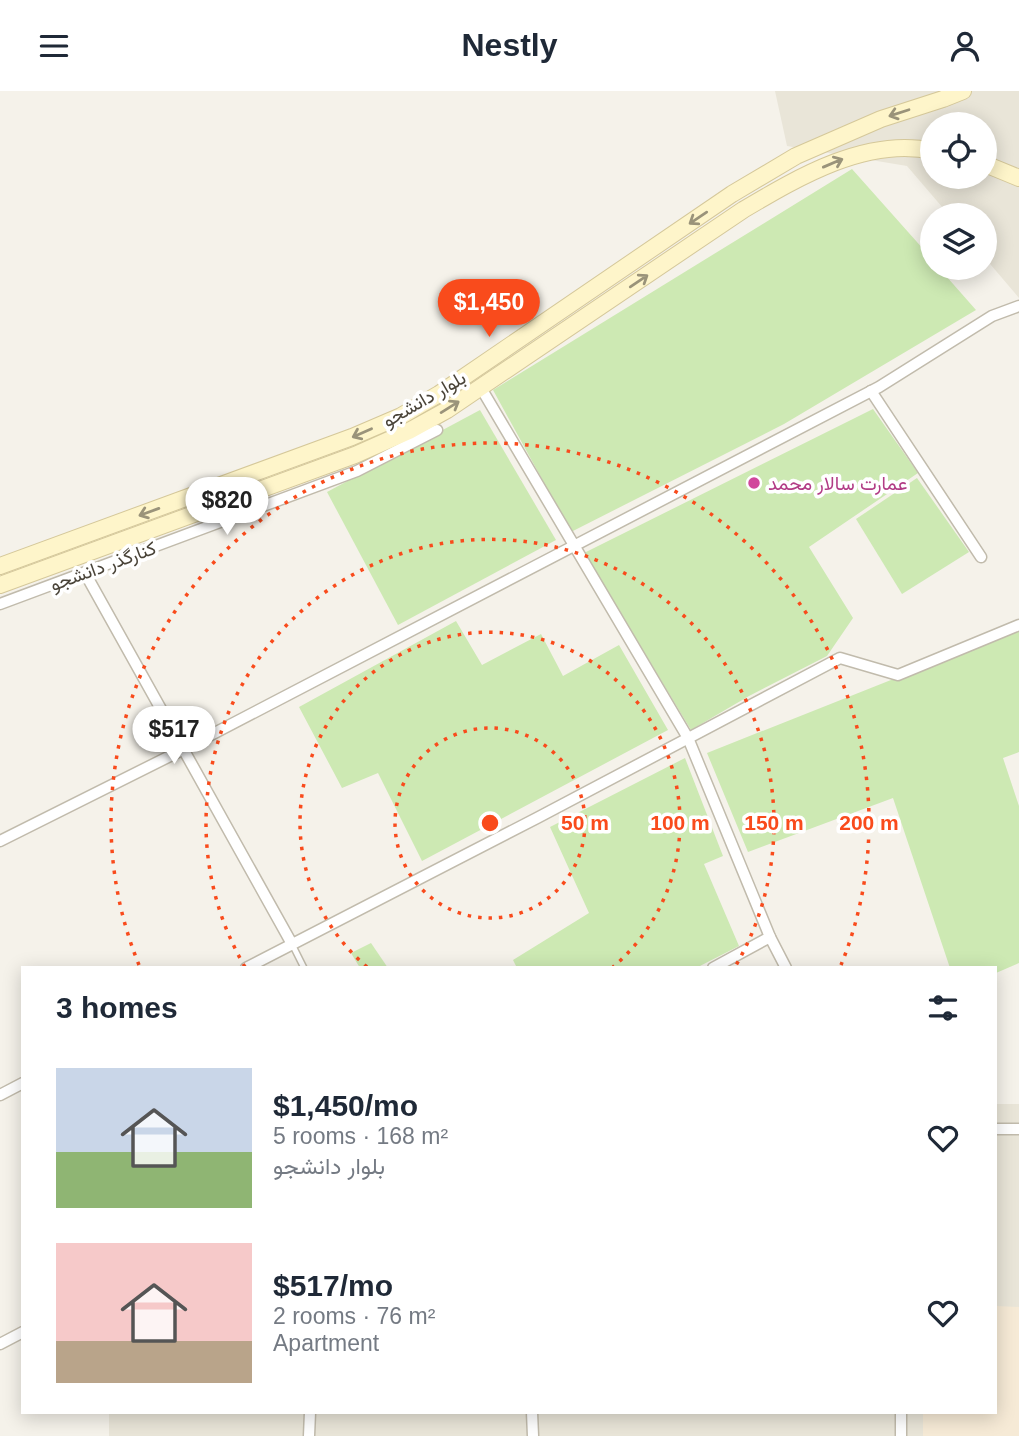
<!DOCTYPE html>
<meta charset="utf-8">
<style>
:root{--surface:#fff;--page:#f2f2f3;--text:#1f2937;--muted:#747a83;--accent:#f94b1c}
body{margin:0;font-family:Helvetica,Vazirmatn,sans-serif;background:var(--page);color:var(--text);height:100vh;display:flex;flex-direction:column;font-size:26px;white-space:nowrap}
*{box-sizing:border-box;margin:0}
p{font-size:23px;color:var(--muted)}
.icon{flex:none;width:38px;height:38px;fill:none;stroke:currentColor;stroke-width:2;stroke-linecap:round;stroke-linejoin:round}
.map{position:relative;flex:1;overflow:hidden}
.panel{position:absolute;left:21px;top:875px;width:976px;height:448px;display:flex;flex-direction:column;background:var(--surface);border-radius:0px;box-shadow:0 4px 18px #0003}
.panel>*{flex:none}
.fabs{position:absolute;left:920px;top:21px;display:grid;gap:14px}
.fabs a{display:grid;place-items:center;width:77px;height:77px;border-radius:50%;background:var(--surface);box-shadow:0 4px 18px #0003;font-size:35px}
.price{position:absolute;translate:-50% -60px;padding:0 16px;border-radius:24px;background:#fff;color:#222;font-size:23px;line-height:46px;filter:drop-shadow(0 2px 4px #0008)}
.price::after{content:'';position:absolute;left:50%;top:42px;width:21px;height:16px;margin-left:-10px;background:inherit;clip-path:polygon(0 0,100% 0,50% 100%)}
.price.on{background:var(--accent);color:#fff}
ul{padding:0;list-style:none}
li{display:flex;align-items:center;gap:21px;height:175px;padding:0 35px}
li span{display:grid;place-items:center;flex:none;width:196px;height:140px;border-radius:0px;color:#555}
li>.icon{margin-inline-start:auto}
span .icon{width:84px;height:84px;fill:#fffc;stroke-width:1}
li b{font-size:30px}
h2{display:flex;justify-content:space-between;align-items:center;height:84px;padding:0 35px;font-size:30px}
header{display:flex;justify-content:space-between;align-items:center;height:91px;padding:0 35px;background:var(--surface);font-size:32px;font-weight:600}
.map>svg:first-child{display:block}
.residential{fill:#e9e5d8;fill-rule:evenodd}
.commercial{fill:#f6ead6}
.green{fill:#cde9b3}
.lines{fill:none;stroke-linecap:round;stroke-linejoin:round}
.service-casing{stroke:#c1bbac;stroke-width:8}
.minor-casing{stroke:#c1bbac;stroke-width:13}
.secondary-casing{stroke:#d5c89a;stroke-width:18}
.service{stroke:#fff;stroke-width:5}
.minor{stroke:#fff;stroke-width:10}
.secondary{stroke:#fef5ca;stroke-width:16}
.oneway{stroke:#9a937a}
.ring{fill:none;stroke:#f94b1c;stroke-width:3.5;stroke-dasharray:3.5 7}
.hotel-dot{fill:#d1479c;stroke:#fff;stroke-width:2.5}
.labels{text-anchor:middle;dominant-baseline:central;stroke-width:7;stroke-linejoin:round;paint-order:stroke}
.street-label{font-size:19px;fill:#494338;stroke:#fff}
.hotel-label{font-size:19px;fill:#b23c85;stroke:#fff;text-anchor:start}
.centre{fill:#f94b1c;stroke:#fff;stroke-width:3.5}
.ring-label{font-size:21px;text-anchor:middle;font-weight:bold;fill:#f94b1c;stroke:#fff;stroke-width:7;stroke-linejoin:round;paint-order:stroke}
</style>
<header><svg class="icon" aria-label="menu" viewBox="0 0 24 24"><path d="M4 6h16M4 12h16M4 18h16"/></svg>Nestly<svg class="icon" aria-label="person" viewBox="0 0 24 24"><circle cx="12" cy="8" r="4"/><path d="M4 21q1-7 8-7t8 7"/></svg></header>
<div class="map">
<svg width="1019" height="1345" viewBox="0 0 1019 1345">
<rect width="100%" height="100%" fill="#f5f2ea"/>
<!-- residential -->
<g class="residential">
<path d="M775,0H1019V207L985,167V124H949L907,75L787,55ZM933,33H985V86H933Z"/>
<path d="M996,1013H1019V1345H109V1321H996Z"/>
</g>
<!-- commercial -->
<path class="commercial" d="M996,1215L1019,1216V1345H923V1321H996Z"/>
<!-- green -->
<g class="green">
<path d="M852,78L933,169V177H939L976,219L784,333L571,441L493,299Z"/>
<path d="M873,318L918,382L809,456L853,527L827,565L749,605L691,639L584,462Z"/>
<path d="M480,319L556,449L398,534L327,401Z"/>
<path d="M917,387L969,461L902,503L856,428Z"/>
<path d="M456,530L482,574L541,543L563,585L619,554L668,639L422,770L378,682L342,697L299,616Z"/>
<path d="M1019,538V661L1003,667L1019,715V872L996,882V877H950L893,707L748,761L707,662Z"/>
<path d="M685,667L723,765L704,773L739,855L696,877H517L513,869L589,822L550,736Z"/>
<path d="M371,852L388,877H360L351,862Z"/>
</g>
<g class="lines">
<!-- service casing -->
<g class="service-casing">
<path id="service" d="M292,853L304,877"/>
</g>
<!-- minor casing -->
<g class="minor-casing">
<g id="minor">
<path d="M481,297L688,647L770,846L786,877"/>
<path d="M871,300L981,466"/>
<path d="M85,482L292,853"/>
<path d="M0,513L357,380L437,339"/>
<path d="M0,750L182,659L879,296L992,225L1019,215"/>
<path d="M246,877L537,727L840,567L898,584L1019,534"/>
<path d="M713,877L770,846"/>
<path d="M0,1004L23,992"/>
<path d="M996,1038H1019"/>
<path d="M0,1253L23,1241"/>
<path d="M532,1321L533,1345"/>
<path d="M901,1321V1345"/>
<path d="M309,1345L310,1321"/>
</g>
</g>
<!-- secondary casing -->
<g class="secondary-casing">
<g id="secondary">
<path d="M985,73L1019,87"/>
<path d="M0,475L352,346L401,325L439,303L732,103L796,65L881,28L943,8L963,0"/>
<path d="M0,494L355,364L409,340L447,319L743,119C797,87 867,45 933,60"/>
</g>
</g>
<!-- service -->
<use href="#service" class="service"/>
<!-- minor -->
<use href="#minor" class="minor"/>
<!-- secondary -->
<use href="#secondary" class="secondary"/>
</g>
<!-- one-way arrows -->
<defs><path id="oneway-shaft" d="M-6 0H5M1.5-3L5.5 0L1.5 3" fill="none" stroke-width="1.6" stroke-linecap="round" stroke-linejoin="round" transform="scale(1.75)"/></defs>
<g class="oneway">
<use href="#oneway-shaft" transform="translate(899 22) rotate(162)"/>
<use href="#oneway-shaft" transform="translate(833 72) rotate(-23)"/>
<use href="#oneway-shaft" transform="translate(698 127) rotate(146)"/>
<use href="#oneway-shaft" transform="translate(639 190) rotate(-34)"/>
<use href="#oneway-shaft" transform="translate(450 316) rotate(-32)"/>
<use href="#oneway-shaft" transform="translate(362 342) rotate(156)"/>
<use href="#oneway-shaft" transform="translate(149 421) rotate(160)"/>
</g>
<!-- distance rings -->
<g class="ring">
<circle cx="490" cy="732" r="95"/>
<path d="M367 876A190 190 0 1 1 613 876"/>
<path d="M245 876A284 284 0 1 1 735 876"/>
<path d="M139 874A379 379 0 1 1 841 874"/>
</g>
<!-- markers -->
<circle class="hotel-dot" cx="754" cy="392" r="7"/>
<g class="labels">
<!-- street labels -->
<g class="street-label">
<text transform="translate(424 308) rotate(-30)">بلوار دانشجو</text>
<text transform="translate(103 475) rotate(-20)">کنارگذر دانشجو</text>
</g>
<!-- hotel labels -->
<g class="hotel-label">
<text x="768" y="392">عمارت سالار محمد</text>
</g>
</g>
<circle cx="490" cy="732" r="10" class="centre"/>
<g class="ring-label">
<text x="585" y="739">50 m</text>
<text x="680" y="739">100 m</text>
<text x="774" y="739">150 m</text>
<text x="869" y="739">200 m</text>
</g>
</svg>
<div class="fabs">
<a><svg class="icon" aria-label="locate" viewBox="0 0 24 24"><circle cx="12" cy="12" r="6"/><path d="M12 2v4M12 18v4M2 12h4M18 12h4"/></svg></a>
<a><svg class="icon" aria-label="layers" viewBox="0 0 24 24"><path d="M12 4l9 5-9 5-9-5zM3 14l9 5 9-5"/></svg></a>
</div>
<b class="price on" style="left:489px;top:248px">$1,450</b>
<b class="price" style="left:227px;top:446px">$820</b>
<b class="price" style="left:174px;top:675px">$517</b>
<section class="panel">
<h2>3 homes<svg class="icon" aria-label="filters" viewBox="0 0 24 24"><path d="M4 7h16M4 17h16"/><circle cx="9" cy="7" r="2"/><circle cx="15" cy="17" r="2"/></svg></h2>
<ul>
<li><span style="background:linear-gradient(#c9d6e8 60%,#8fb573 0)"><svg class="icon" aria-label="home" viewBox="0 0 24 24"><path d="M3 11l9-7 9 7M6 9v11h12V9"/></svg></span><div><b>$1,450/mo</b><p>5 rooms · 168 m²</p><p>بلوار دانشجو</p></div><svg class="icon" aria-label="heart" viewBox="0 0 24 24"><path d="M12 20l-8-8c-3-5 5-10 8-4 3-6 11-1 8 4z"/></svg></li>
<li><span style="background:linear-gradient(#f6c9c9 70%,#b9a48a 0)"><svg class="icon" aria-label="home" viewBox="0 0 24 24"><path d="M3 11l9-7 9 7M6 9v11h12V9"/></svg></span><div><b>$517/mo</b><p>2 rooms · 76 m²</p><p>Apartment</p></div><svg class="icon" aria-label="heart" viewBox="0 0 24 24"><path d="M12 20l-8-8c-3-5 5-10 8-4 3-6 11-1 8 4z"/></svg></li>
</ul>
</section>
</div>
